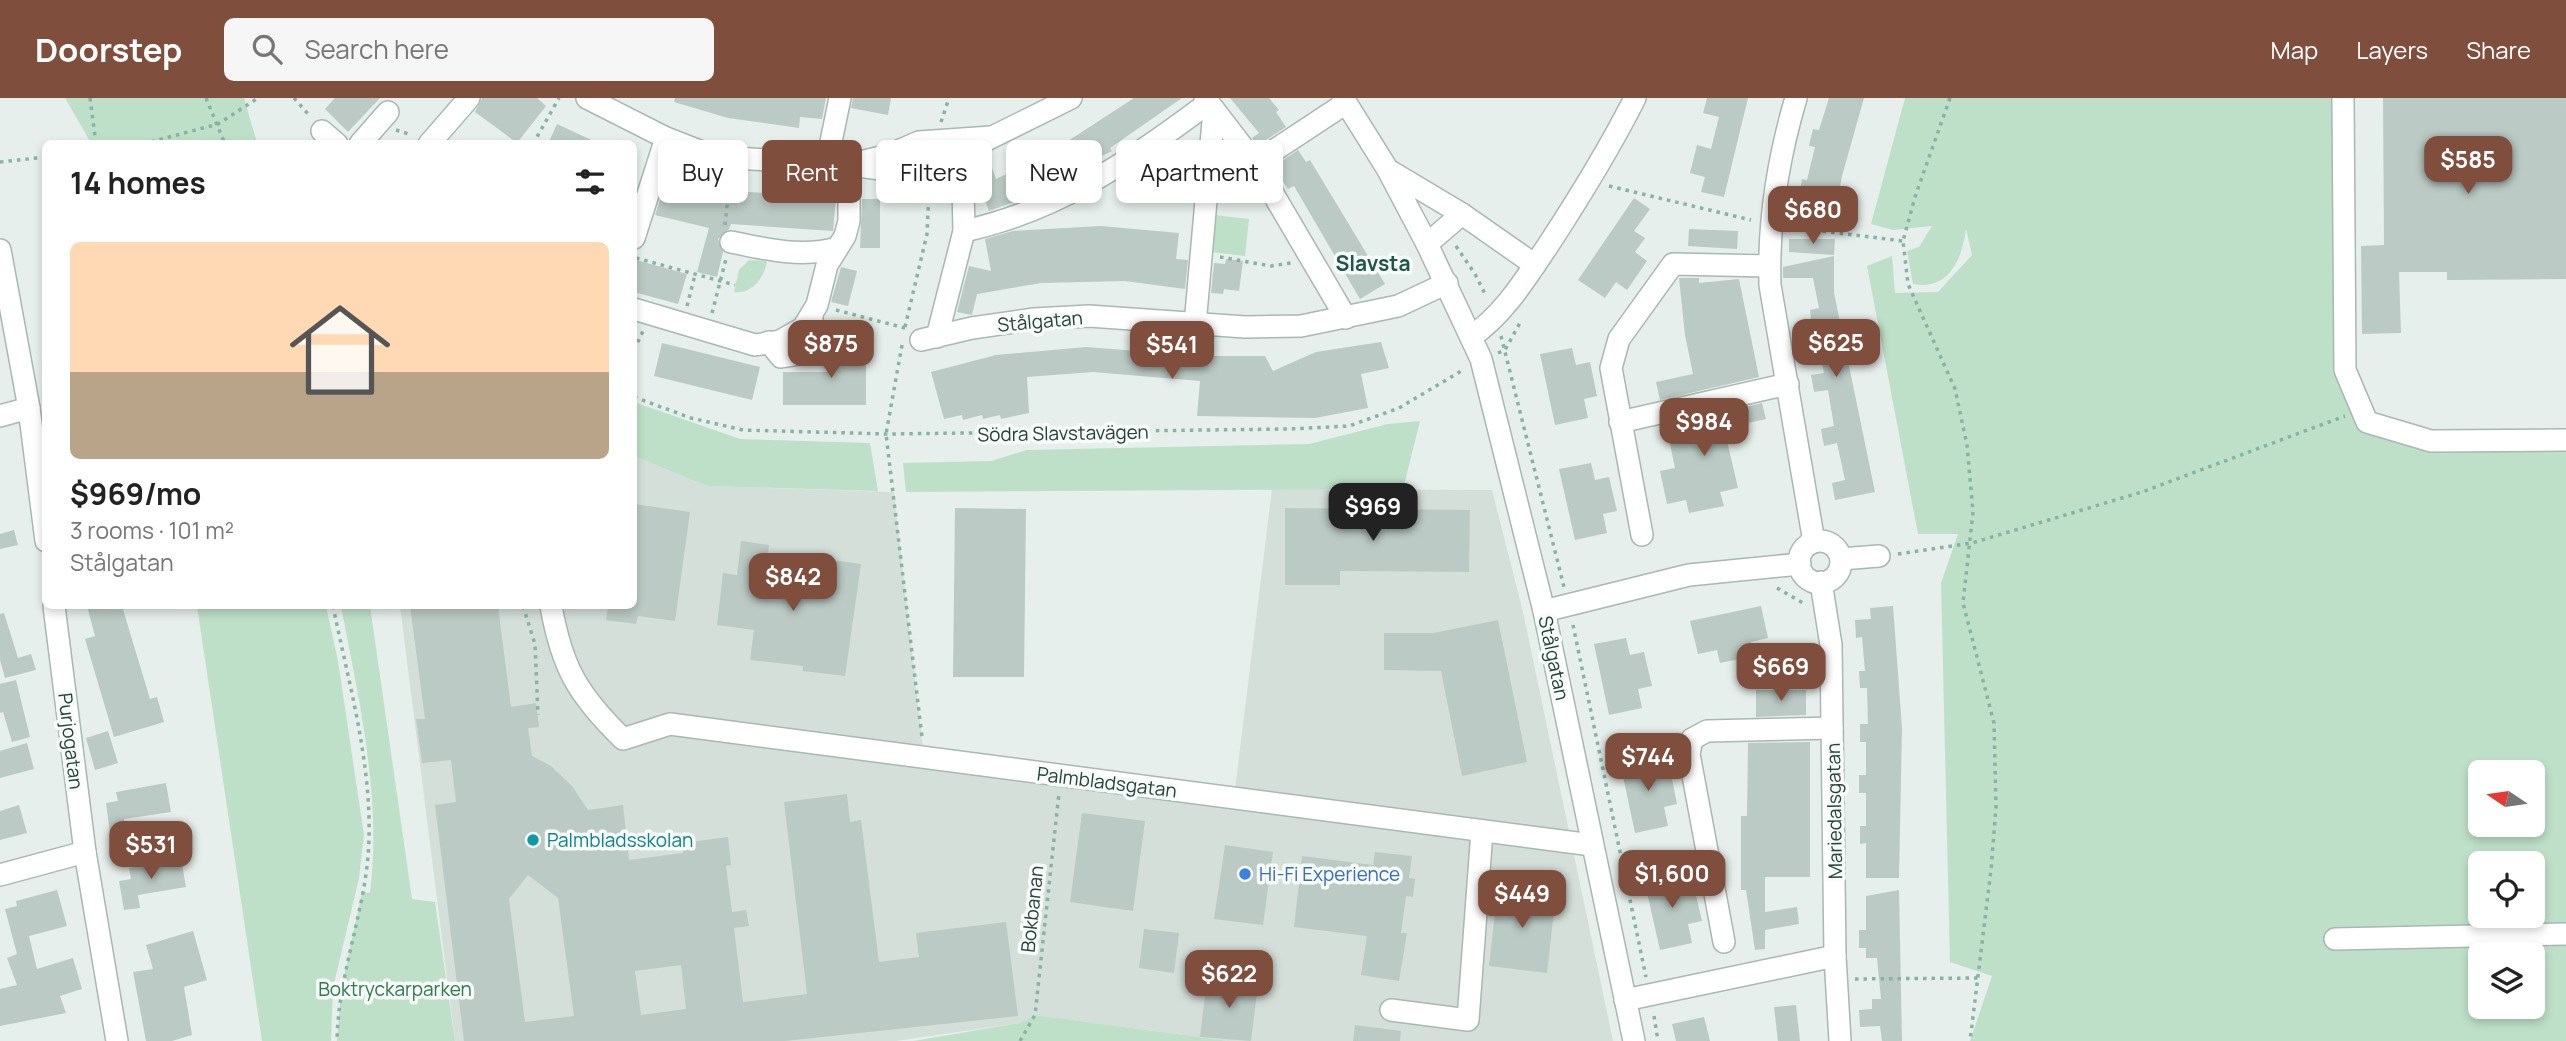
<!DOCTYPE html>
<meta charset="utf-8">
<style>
:root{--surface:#fff;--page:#f6f6f6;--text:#222;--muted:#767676;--line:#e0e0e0;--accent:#804e3d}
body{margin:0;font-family:Manrope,sans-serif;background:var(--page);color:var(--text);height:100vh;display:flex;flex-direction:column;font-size:26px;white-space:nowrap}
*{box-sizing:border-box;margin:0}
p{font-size:23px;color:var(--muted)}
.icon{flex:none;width:38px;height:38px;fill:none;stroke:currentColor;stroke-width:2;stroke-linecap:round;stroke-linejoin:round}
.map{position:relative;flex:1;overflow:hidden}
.details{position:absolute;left:42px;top:42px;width:595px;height:469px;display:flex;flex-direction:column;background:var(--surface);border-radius:10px;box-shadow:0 4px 10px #0003}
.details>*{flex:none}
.hud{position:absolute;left:658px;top:42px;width:665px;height:63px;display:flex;gap:14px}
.needle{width:46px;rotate:283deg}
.buttons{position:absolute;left:2468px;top:662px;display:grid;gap:14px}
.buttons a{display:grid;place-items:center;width:77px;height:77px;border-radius:10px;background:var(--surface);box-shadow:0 4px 10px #0003;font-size:35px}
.price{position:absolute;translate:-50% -60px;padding:0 16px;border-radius:14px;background:var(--accent);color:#fff;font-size:23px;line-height:46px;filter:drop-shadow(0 2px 4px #0008)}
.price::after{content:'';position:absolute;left:50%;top:42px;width:21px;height:16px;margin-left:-10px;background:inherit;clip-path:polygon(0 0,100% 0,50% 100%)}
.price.selected{background:#222;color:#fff}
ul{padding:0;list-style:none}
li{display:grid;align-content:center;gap:14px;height:371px;padding:0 28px}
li+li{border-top:2px solid var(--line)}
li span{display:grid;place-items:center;height:217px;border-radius:10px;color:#555}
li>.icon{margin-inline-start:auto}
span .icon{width:126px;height:126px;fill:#fffc;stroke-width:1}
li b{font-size:30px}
h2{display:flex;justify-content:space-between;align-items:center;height:84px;padding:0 28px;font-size:30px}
.chip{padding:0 24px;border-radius:10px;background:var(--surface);box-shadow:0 4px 10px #0003;font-size:24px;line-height:63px}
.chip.selected{background:var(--accent);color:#fff}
header{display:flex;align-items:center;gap:42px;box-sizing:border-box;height:98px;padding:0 35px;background:var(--accent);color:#fff}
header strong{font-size:33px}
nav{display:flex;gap:38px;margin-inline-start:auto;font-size:24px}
.search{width:490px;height:63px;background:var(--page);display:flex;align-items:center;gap:18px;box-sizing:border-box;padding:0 24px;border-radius:10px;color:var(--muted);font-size:26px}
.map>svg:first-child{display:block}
.built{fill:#d4dfda}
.green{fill:#bfe0c8;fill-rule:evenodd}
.building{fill:#bbcac4;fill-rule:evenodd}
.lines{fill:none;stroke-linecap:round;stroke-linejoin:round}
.minor-casing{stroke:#a8b8b2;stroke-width:24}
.path{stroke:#86b3a5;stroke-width:3.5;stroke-dasharray:3.5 5;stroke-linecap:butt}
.minor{stroke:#fff;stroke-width:21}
.culture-dot{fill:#0f9aa8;stroke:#f7fbf9;stroke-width:2.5}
.shop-dot{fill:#3f7fe0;stroke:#f7fbf9;stroke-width:2.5}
.labels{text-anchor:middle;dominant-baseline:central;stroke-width:7;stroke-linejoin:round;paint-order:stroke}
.street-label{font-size:19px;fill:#24423a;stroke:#f7fbf9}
.culture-label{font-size:19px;fill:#0d838f;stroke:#f7fbf9;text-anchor:start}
.shop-label{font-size:19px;fill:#366cbe;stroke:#f7fbf9;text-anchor:start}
.park-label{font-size:19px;fill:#2d7a4b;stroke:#f7fbf9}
.neighbourhood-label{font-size:21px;font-weight:bold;fill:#1f5548;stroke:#f7fbf9}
</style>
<header>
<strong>Doorstep</strong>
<div class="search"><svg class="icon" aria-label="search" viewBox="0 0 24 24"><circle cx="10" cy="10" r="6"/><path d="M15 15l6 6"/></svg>Search here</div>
<nav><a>Map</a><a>Layers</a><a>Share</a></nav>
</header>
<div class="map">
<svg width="2566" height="943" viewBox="0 0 2566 943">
<rect width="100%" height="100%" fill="#e6efeb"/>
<!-- built -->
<path class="built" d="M634,358L707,388L894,394L924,660L1234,700L1272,391L1492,392L1523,514L1613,943H1229L1035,917L1020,925L896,943H455L400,508H634Z"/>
<!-- green -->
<g class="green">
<path d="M65,0H244L257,45H91Z"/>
<path d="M1905,0H2343L2345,272L2362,312L2431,343L2566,342V943H1970L1992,878L1950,864L1941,485L1958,436H1918L1867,168L1892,158L1895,195L1938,194L1972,157L1966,131C1962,161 1949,193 1913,186L1907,153L1919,149L1932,128L1893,132L1871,126ZM2480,674H2532V726H2480ZM2480,765H2532V817H2480ZM2480,856H2532V908H2480Z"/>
<path d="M1214,117L1249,121L1245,158L1210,154Z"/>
<path d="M749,162L767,163C765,179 751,197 734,194L739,172Z"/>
<path d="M634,304L740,341L870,345L878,393L707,388L634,358Z"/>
<path d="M1420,323L1403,391L906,394L903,365L991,363L1027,352L1309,346L1388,326Z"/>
<path d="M197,508H326L338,563L364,737L359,780L333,890L331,943H262Z"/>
<path d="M341,508H370L412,801L435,804L455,943H337L341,892L362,794L370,795C382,699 359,602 341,508Z"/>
<path d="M1035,917L1229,943H913L1020,925Z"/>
</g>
<!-- building -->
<g class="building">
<path d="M335,0H380L348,34L325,11Z"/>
<path d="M482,0H537L546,8L517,45L475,14Z"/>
<path d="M675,0H826L822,21L800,19L799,30L728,20L674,4Z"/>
<path d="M853,0H891L888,17L851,10Z"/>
<path d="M1134,0H1182L1110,50L1112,53L1026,95L1028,99L989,113L973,71L990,64L996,81L1045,58Z"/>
<path d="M1230,0H1269L1279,12L1276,14L1286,29L1258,47L1252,40L1259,35Z"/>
<path d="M1707,0H1748L1724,99L1701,94L1705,79L1690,75L1697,47L1711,51L1719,19L1703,15Z"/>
<path d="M1829,0H1864L1842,78L1835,116L1803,110L1805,100L1799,98L1802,81L1807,82L1815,49L1809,48L1813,31L1819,32Z"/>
<path d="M2383,0H2566V181L2447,182V174H2399L2401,235L2362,236L2361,148L2384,147Z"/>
<path d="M557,26L600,46H548Z"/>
<path d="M1298,52L1306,64L1310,62L1385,186L1360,201L1294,88L1288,91L1273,69Z"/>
<path d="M670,71L724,84L722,92L836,100L833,133L731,126L729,131L718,141L723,154L717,179L697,174L709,130L655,117Z"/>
<path d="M1634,100L1650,111L1634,133L1645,140L1635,154L1647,163L1627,192L1616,184L1605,200L1578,182Z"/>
<path d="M862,101H880V150H860Z"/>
<path d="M1101,128L1179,135L1176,161L1188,162L1185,191L1125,183L1041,185L977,196L972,217L957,214L969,168L991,173L985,141L1013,133Z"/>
<path d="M1689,131L1738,133L1737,151L1688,148Z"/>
<path d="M1789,141H1835L1834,157L1789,154Z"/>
<path d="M1834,158V195L1875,394L1835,402L1832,385L1845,382L1837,345L1824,348L1821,331L1834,328L1828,292L1814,294L1811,277L1824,275L1816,238L1802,241L1799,224L1811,221L1810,212L1819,210L1813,180H1783V169Z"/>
<path d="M1226,161L1243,163L1239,193L1224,191L1223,196L1211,195L1214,165L1225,166Z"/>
<path d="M636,162L687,176L678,206L634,194Z"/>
<path d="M841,169L857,173L848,208L831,204Z"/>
<path d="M1679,180H1699V185L1739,181L1759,279L1660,302L1656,284L1693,276L1685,237Z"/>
<path d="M1381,244L1389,270L1361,276L1368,310L1315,320L1197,318L1200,283L1093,274L1027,279L1029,315L1001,321L1000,317L983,321L982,317L963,322L962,317L944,321L931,274L996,257L1086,249L1203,258H1265L1273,273L1316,254Z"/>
<path d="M662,245L760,269L752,302L654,278Z"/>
<path d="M833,245H866V307H783V274H833Z"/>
<path d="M1572,250L1576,267L1590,264L1597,298L1584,301L1588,320L1555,327L1540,256Z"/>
<path d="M1762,305L1766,321L1724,330L1738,390L1720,394L1724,408L1689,415L1686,402L1667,406L1660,373L1675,370L1666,327Z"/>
<path d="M1591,365L1595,382L1609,379L1617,413L1603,416L1607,435L1575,442L1559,371Z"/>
<path d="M634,406L690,414L675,523L638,518L636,526L606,522L608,508H634Z"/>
<path d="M955,410L1026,411L1024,579H953Z"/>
<path d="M1285,410L1470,412L1469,474L1340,473V487H1285Z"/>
<path d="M14,432L18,447L0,451V436Z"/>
<path d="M741,443L769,447L764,486L814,492L819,460L861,466L845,578L803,573V568L750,562L754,532L717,527L723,475L737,477Z"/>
<path d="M87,508H122L150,601L157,599L164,624L114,639L85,541L95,538Z"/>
<path d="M410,508H498L511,609L536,605L539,629L528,630L532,658L551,668L572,688L588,712L623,707L629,762L683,755L682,745L728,739L731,767L726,768L732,814L746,812L749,828L734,830L743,904L807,896L784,704L847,696L850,724L861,722L879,864L919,859L916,835L1006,824L1018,918L785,943H464L435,707L456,704L451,662L422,665L416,621H425ZM528,777L558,800L574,918L525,924L509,801ZM681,867L686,911L641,917L635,873Z"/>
<path d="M1761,508L1768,540L1751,544L1754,558L1720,565L1717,552L1698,556L1690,523Z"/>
<path d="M1893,508L1902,630L1899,780H1866V745L1860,746V728H1866V695H1859V677H1866V644H1860V626H1868L1867,590H1860L1859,573H1865L1862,539L1856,540L1855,522L1871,521L1870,510Z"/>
<path d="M4,515L18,560L31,556L36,572L5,580L0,562V516Z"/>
<path d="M1498,522L1527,664L1462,678L1441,573L1384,572V535H1433Z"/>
<path d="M1626,540L1630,557L1644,554L1652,588L1638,591L1642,610L1609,617L1594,546Z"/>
<path d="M16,582L30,639L12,644L3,614L0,615V586Z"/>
<path d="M1756,592H1806V617L1756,619Z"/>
<path d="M108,633L118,665L95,672L86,640Z"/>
<path d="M1810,644V779H1765V814L1797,809L1799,826L1765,832V851L1755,852L1746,792H1741V718H1747L1748,645Z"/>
<path d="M27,645L34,671L0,680V653Z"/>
<path d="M1652,657L1656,674L1670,671L1677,706L1664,709L1668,728L1635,735L1620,664Z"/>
<path d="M166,685L171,714L124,721L126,732L110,735L106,705L118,703L116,694Z"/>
<path d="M19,707L27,735L0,742V713Z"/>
<path d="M1082,715L1145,723L1133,813L1070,804Z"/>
<path d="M1225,747L1273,754L1263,827L1214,821Z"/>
<path d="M1375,754L1412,758L1409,780L1415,781L1413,799L1406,798L1401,835H1407L1399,883L1361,877L1367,838L1294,829L1302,758L1373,767Z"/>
<path d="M181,761L186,789L138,797L140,810L124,812L119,783L131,781L129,770Z"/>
<path d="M1676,774L1680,792L1694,789L1702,823L1688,826L1692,845L1660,852L1644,781Z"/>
<path d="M1498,789L1556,796L1547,875L1489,868Z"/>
<path d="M57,792L67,828L29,838L37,871L73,860L82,891L60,898L66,915L0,928V891L17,887L7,860L17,856L5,811L17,808L16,803Z"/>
<path d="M1899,792L1902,943H1882L1880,928L1860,929L1859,912L1872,911V901H1881L1877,860H1866V850H1859V832H1866V798Z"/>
<path d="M1144,831L1179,835L1174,875L1139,870Z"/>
<path d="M193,833L207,882L184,889L192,937L172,943H146L133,874L153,871L146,847Z"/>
<path d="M1207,881L1258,887L1251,943L1200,939Z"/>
<path d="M1796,907L1800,943H1778L1774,909Z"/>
<path d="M1704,919L1710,943H1676L1672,926Z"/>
<path d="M1355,927L1401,933L1400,943H1353Z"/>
</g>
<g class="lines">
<!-- minor casing -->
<g class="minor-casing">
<g id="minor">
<path d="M587,0L666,40L702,54L734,60L849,67L889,57L919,44L991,39"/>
<path d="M1205,0L1255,65L1346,220"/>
<path d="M1343,0L1388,72L1427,146L1481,261L1544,513L1634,943"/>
<path d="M1796,0C1778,61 1768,123 1770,187L1814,444"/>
<path d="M2343,0L2345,272L2367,324L2431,343L2566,342"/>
<path d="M322,33L337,46"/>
<path d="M360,46L388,14"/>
<path d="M429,46L469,0"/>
<path d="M1255,65L1346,5"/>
<path d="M826,68L840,0"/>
<path d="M858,68L911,75L926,72L1071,0"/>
<path d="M1390,73L1462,116L1535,167"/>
<path d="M964,133C1057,113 1134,61 1208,5"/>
<path d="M634,140L666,40"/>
<path d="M731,144C764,151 803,160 837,150"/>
<path d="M1427,146L1462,116"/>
<path d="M0,152L29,310L46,443"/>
<path d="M634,211L755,247L780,243L803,230L817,207L827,167L845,138L849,123V67"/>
<path d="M1195,227L1214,12"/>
<path d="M937,239L964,133L963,89L957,59"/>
<path d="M1471,239C1504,216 1524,183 1547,149C1579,100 1609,52 1635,0"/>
<path d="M921,242L972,230L1034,221L1089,218L1245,229L1301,228L1398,208L1447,185"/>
<path d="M769,244L781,259L812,254V216"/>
<path d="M0,318L29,310"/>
<path d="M1620,324L1788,286"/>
<path d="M1642,437L1611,270L1619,241L1673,166L1769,168"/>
<circle cx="1820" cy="464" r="21"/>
<path d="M1841,461L1879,458"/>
<path d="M1821,484L1831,547L1835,858L1840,943"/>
<path d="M54,508L85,754L117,943"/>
<path d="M551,508C562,570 578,597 623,641L670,626L1592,747"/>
<path d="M1544,513L1689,477L1800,466"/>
<path d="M0,777L85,754"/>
<path d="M2335,841L2566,836"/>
<path d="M1724,844L1689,656L1692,641L1707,633L1832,630"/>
<path d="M1625,902L1835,858"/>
<path d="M1391,912L1468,922L1482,733"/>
</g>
</g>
<!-- path -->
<g class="path">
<path d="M90,0L96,46"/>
<path d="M206,0L225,46"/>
<path d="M294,0L309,17"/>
<path d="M1950,0L1915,99L1903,143L1908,186L1955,291L1967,347L1973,414L1963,505L1994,625L1996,709L1991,772L1970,943"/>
<path d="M941,24L949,0"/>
<path d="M396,32L412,37"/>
<path d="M143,46L218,26L258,0"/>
<path d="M533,46L559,0"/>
<path d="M0,64L46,59"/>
<path d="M1609,88L1751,122"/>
<path d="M725,127L730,80"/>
<path d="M1789,129L1903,143"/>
<path d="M1456,148L1475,176L1486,198"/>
<path d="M1220,159L1271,168L1291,165"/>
<path d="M636,160L735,187"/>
<path d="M687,208L695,177"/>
<path d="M836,212L905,230"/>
<path d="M712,215L726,161"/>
<path d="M905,229L927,136L929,93"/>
<path d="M1501,238L1564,489"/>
<path d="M902,247L886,336L922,639"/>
<path d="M634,252L643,233"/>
<path d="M1498,255L1505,252L1521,223"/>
<path d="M634,299L691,320L743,332L886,336L1288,331L1349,328L1399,310L1463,272"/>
<path d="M1898,456L1972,445L2142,394L2345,318"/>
<path d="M1777,490L1803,505"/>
<path d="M333,508C348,582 371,662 369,739C368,808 338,873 337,943"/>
<path d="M523,508L535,546L538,617"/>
<path d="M1573,527L1646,879"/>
<path d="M1855,881L1978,880"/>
<path d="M1654,918L1658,943"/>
<path d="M1020,943L1035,917L1059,695"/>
</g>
<!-- minor -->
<use href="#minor" class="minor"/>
</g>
<!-- markers -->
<circle class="culture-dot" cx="533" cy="742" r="7"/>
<circle class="shop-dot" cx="1245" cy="776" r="7"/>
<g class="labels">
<!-- street labels -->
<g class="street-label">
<text transform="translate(1040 223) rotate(-5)">Stålgatan</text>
<text transform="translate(1063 335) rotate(-1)">Södra Slavstavägen</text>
<text transform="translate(1554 560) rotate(78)">Stålgatan</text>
<text transform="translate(71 643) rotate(83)">Purjogatan</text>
<text transform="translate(1107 684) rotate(7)">Palmbladsgatan</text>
<text transform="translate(1834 713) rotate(-91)">Mariedalsgatan</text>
<text transform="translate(1032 811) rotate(-84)">Bokbanan</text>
</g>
<!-- culture labels -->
<g class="culture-label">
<text x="547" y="742">Palmbladsskolan</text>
</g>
<!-- shop labels -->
<g class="shop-label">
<text x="1259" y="776">Hi-Fi Experience</text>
</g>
<!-- park labels -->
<g class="park-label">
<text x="395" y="891">Boktryckarparken</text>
</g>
<!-- neighbourhood labels -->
<g class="neighbourhood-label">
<text x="1373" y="165">Slavsta</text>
</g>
</g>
</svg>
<div class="buttons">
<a><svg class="needle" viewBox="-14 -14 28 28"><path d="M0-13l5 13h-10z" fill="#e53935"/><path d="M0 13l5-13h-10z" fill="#767676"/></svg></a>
<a><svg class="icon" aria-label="locate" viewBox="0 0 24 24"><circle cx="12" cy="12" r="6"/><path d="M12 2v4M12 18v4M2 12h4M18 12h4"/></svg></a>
<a><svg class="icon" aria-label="layers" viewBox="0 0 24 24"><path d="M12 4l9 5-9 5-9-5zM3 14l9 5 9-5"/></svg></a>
</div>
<b class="price" style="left:2468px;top:98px">$585</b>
<b class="price" style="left:1813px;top:148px">$680</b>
<b class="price" style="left:1836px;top:281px">$625</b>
<b class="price" style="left:831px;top:282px">$875</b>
<b class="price" style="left:1172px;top:283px">$541</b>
<b class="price" style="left:1704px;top:360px">$984</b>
<b class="price selected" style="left:1373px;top:445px">$969</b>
<b class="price" style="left:793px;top:515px">$842</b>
<b class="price" style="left:1781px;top:605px">$669</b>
<b class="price" style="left:1648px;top:695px">$744</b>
<b class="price" style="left:151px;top:783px">$531</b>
<b class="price" style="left:1672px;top:812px">$1,600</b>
<b class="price" style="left:1522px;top:832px">$449</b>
<b class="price" style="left:1229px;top:912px">$622</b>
<div class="hud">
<a class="chip">Buy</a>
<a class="chip selected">Rent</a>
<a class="chip">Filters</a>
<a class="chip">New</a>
<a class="chip">Apartment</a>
</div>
<section class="details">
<h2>14 homes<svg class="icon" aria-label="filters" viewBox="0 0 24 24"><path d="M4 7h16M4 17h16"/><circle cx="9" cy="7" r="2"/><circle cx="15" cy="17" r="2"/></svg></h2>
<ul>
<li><span style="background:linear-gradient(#ffd9b3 60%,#b9a48a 0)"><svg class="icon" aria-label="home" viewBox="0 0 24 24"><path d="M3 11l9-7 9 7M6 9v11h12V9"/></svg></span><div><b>$969/mo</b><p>3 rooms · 101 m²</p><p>Stålgatan</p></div></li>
</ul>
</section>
</div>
